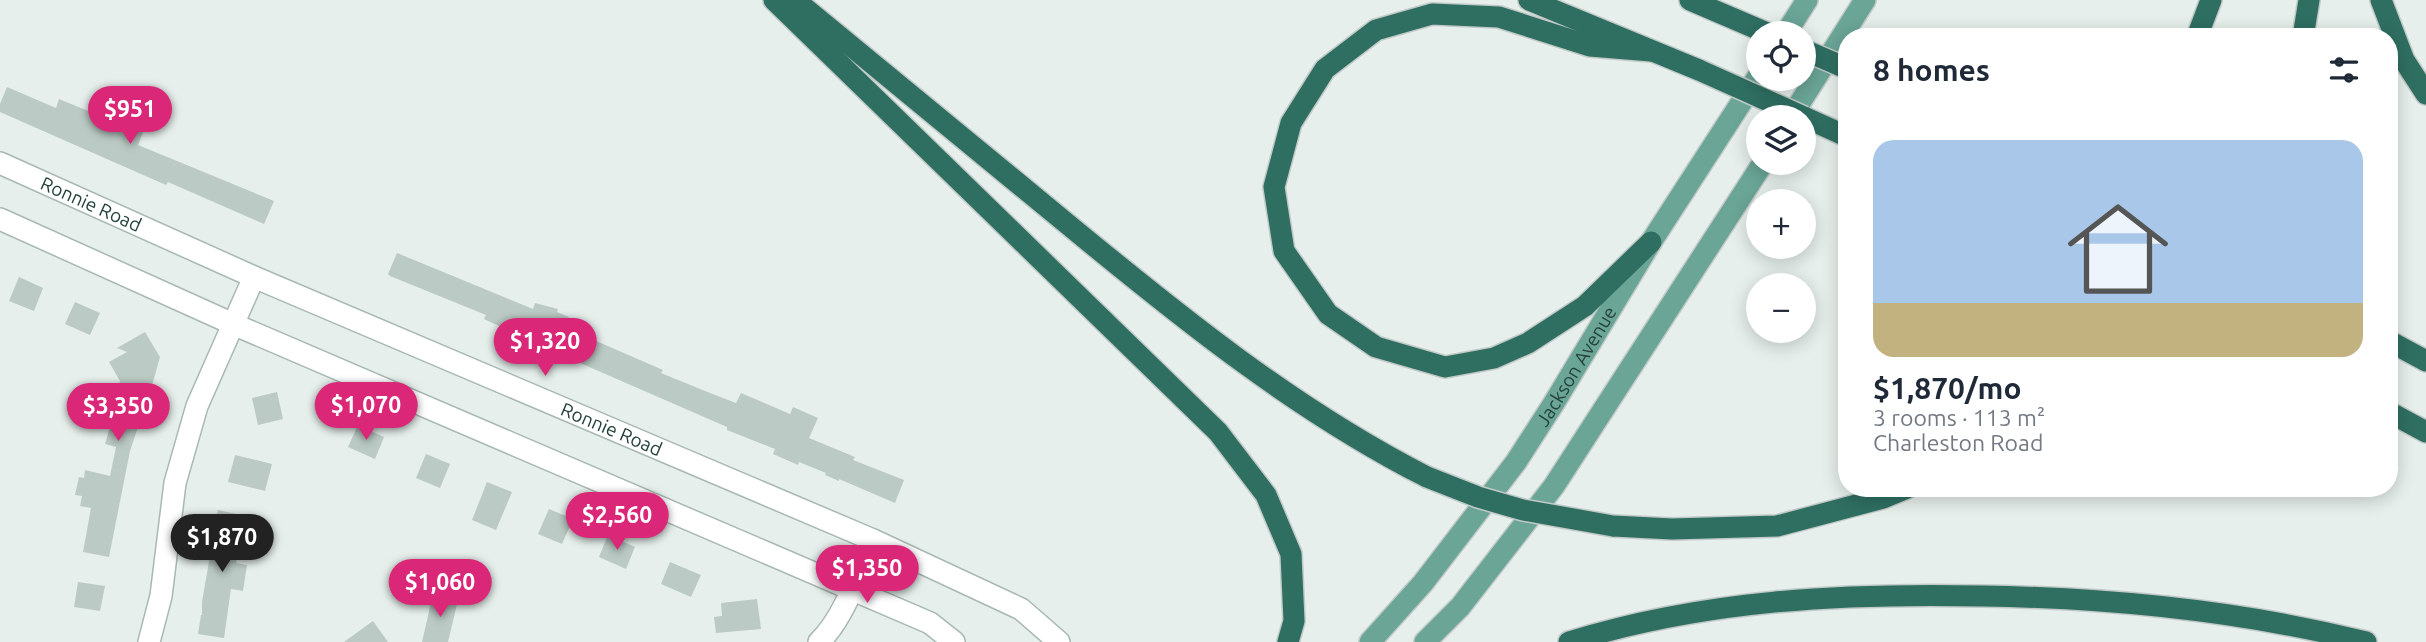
<!DOCTYPE html>
<meta charset="utf-8">
<style>
:root{--surface:#fff;--page:#f6f6f7;--text:#1f2937;--muted:#747a83;--line:#e0e1e3;--accent:#db2777}
body{margin:0;font-family:Ubuntu,sans-serif;background:var(--page);color:var(--text);height:100vh;display:flex;flex-direction:column;font-size:26px;white-space:nowrap}
*{box-sizing:border-box;margin:0}
p{font-size:23px;color:var(--muted)}
.icon{flex:none;width:38px;height:38px;fill:none;stroke:currentColor;stroke-width:2;stroke-linecap:round;stroke-linejoin:round}
.map{position:relative;flex:1;overflow:hidden}
.sheet{position:absolute;left:1838px;top:28px;width:560px;height:469px;display:flex;flex-direction:column;background:var(--surface);border-radius:28px;box-shadow:0 4px 18px #0003}
.sheet>*{flex:none}
.tools{position:absolute;left:1746px;top:21px;display:grid;gap:14px}
.tools a{display:grid;place-items:center;width:70px;height:70px;border-radius:50%;background:var(--surface);box-shadow:0 4px 18px #0003;font-size:35px}
.price{position:absolute;translate:-50% -60px;padding:0 16px;border-radius:24px;background:var(--accent);color:#fff;font-size:23px;line-height:46px;filter:drop-shadow(0 2px 4px #0008)}
.price::after{content:'';position:absolute;left:50%;top:42px;width:21px;height:16px;margin-left:-10px;background:inherit;clip-path:polygon(0 0,100% 0,50% 100%)}
.price.active{background:#222;color:#fff}
ul{padding:0;list-style:none}
li{display:grid;align-content:center;gap:14px;height:371px;padding:0 35px}
li+li{border-top:2px solid var(--line)}
li span{display:grid;place-items:center;height:217px;border-radius:21px;color:#555}
li>.icon{margin-inline-start:auto}
span .icon{width:126px;height:126px;fill:#fffc;stroke-width:1}
li b{font-size:30px}
h2{display:flex;justify-content:space-between;align-items:center;height:84px;padding:0 35px;font-size:30px}
.map>svg:first-child{display:block}
.building{fill:#bbcac4}
.lines{fill:none;stroke-linecap:round;stroke-linejoin:round}
.minor-casing{stroke:#a8b8b2;stroke-width:24}
.major-casing{stroke:#c2cac8;stroke-width:24}
.highway-casing{stroke:#c2cac8;stroke-width:24}
.minor{stroke:#fff;stroke-width:21}
.major{stroke:#6aa596;stroke-width:21}
.highway{stroke:#2f6f62;stroke-width:21}
.highway-bridge-casing{stroke:#c2cac8;stroke-width:24;stroke-linecap:butt}
.highway-bridge{stroke:#2f6f62;stroke-width:21}
.labels{text-anchor:middle;dominant-baseline:central;stroke-width:7;stroke-linejoin:round;paint-order:stroke}
.street-label{font-size:19px;fill:#24423a;stroke:#f7fbf9}
</style>
<div class="map">
<svg width="2426" height="642" viewBox="0 0 2426 642">
<rect width="100%" height="100%" fill="#e6efeb"/>
<!-- building -->
<g class="building">
<path d="M7,87L56,108L59,99L108,119L120,91L134,97L137,92L156,100L138,145L274,201L264,224L168,182L166,185L0,112V104Z"/>
<path d="M397,253L533,309L535,303L558,309L557,312L569,317L564,327L663,370L661,373L705,391L736,403L741,393L790,414L793,407L818,418L809,438L855,457L853,460L904,480L895,503L839,479V481L825,475L826,473L799,462L798,465L773,454L775,449L727,430V427L541,346L484,319L486,315L390,276L388,274Z"/>
<path d="M19,277L43,288L34,311L9,301Z"/>
<path d="M75,302L100,313L90,335L65,324Z"/>
<path d="M145,332L160,357L151,389L146,388L136,421L135,426L138,427L130,451L109,557L83,552L91,508L80,506L82,496L75,495L79,477L84,478L85,470L110,476L116,447L105,444L118,400L114,399L120,381L109,362L127,352L117,348Z"/>
<path d="M277,392L283,419L258,425L252,398Z"/>
<path d="M358,425L384,437L375,459L348,447Z"/>
<path d="M426,454L450,464L440,488L416,478Z"/>
<path d="M235,455L272,464L265,491L228,482Z"/>
<path d="M487,482L512,492L496,530L472,520Z"/>
<path d="M549,509L573,519L562,544L538,534Z"/>
<path d="M218,510L245,516L236,563L247,565L243,591L231,589L224,638L198,634L201,615H202V602Z"/>
<path d="M608,535L635,547L626,569L599,557Z"/>
<path d="M670,562L701,575L691,597L661,584Z"/>
<path d="M78,582L105,586L100,611L74,607Z"/>
<path d="M433,594L458,600L448,642H422Z"/>
<path d="M757,599L761,629L716,633L714,617L722,616L721,603Z"/>
<path d="M373,621L388,642H344Z"/>
</g>
<g class="lines">
<!-- minor casing -->
<g class="minor-casing">
<g id="minor">
<path id="s1" d="M0,163L254,277L873,540L1021,609L1059,642"/>
<path d="M0,219L233,324L930,623L954,642"/>
<path d="M149,642L161,596L175,483L197,406L254,277"/>
<path d="M819,642C844,618 859,572 873,540"/>
</g>
</g>
<!-- major casing -->
<g class="major-casing">
<g id="major">
<path d="M1786,33L1807,0"/>
<path d="M1791,117L1865,0"/>
<path id="s2" d="M1370,642L1423,583L1516,462L1554,403L1651,242L1759,75"/>
<path d="M1425,642L1460,607L1554,486L1763,163"/>
</g>
</g>
<!-- highway casing -->
<g class="highway-casing">
<g id="highway">
<path d="M774,0L1218,432L1266,495L1291,554L1294,621L1288,642"/>
<path d="M795,0C885,74 975,148 1065,222C1179,316 1295,410 1427,477"/>
<path d="M1529,0L1699,70"/>
<path d="M1690,0L1767,33"/>
<path d="M2381,0L2404,60L2426,94"/>
<path d="M2197,37L2211,0"/>
<path d="M2303,37L2309,0"/>
<path d="M1651,51L1590,46L1499,17L1432,14L1376,30L1325,69L1291,123L1274,187L1284,251L1328,314L1376,347L1445,367L1494,358L1528,343L1585,306L1651,242"/>
<path d="M1804,117L1846,136"/>
<path d="M2389,341L2426,361"/>
<path d="M2389,412L2426,432"/>
<path d="M1613,526L1672,529L1777,526L1883,498L1907,488"/>
<path d="M1569,642C1704,600 1843,593 1983,596C2111,598 2242,611 2366,642"/>
</g>
</g>
<!-- minor -->
<use href="#minor" class="minor"/>
<!-- major -->
<use href="#major" class="major"/>
<!-- highway -->
<use href="#highway" class="highway"/>
<!-- highway-bridge casing -->
<g class="highway-bridge-casing">
<g id="highway-bridge">
<path d="M1804,50L1846,68"/>
<path d="M1699,70L1804,117"/>
<path d="M1427,477L1478,497L1523,510L1613,526"/>
</g>
</g>
<!-- highway-bridge -->
<use href="#highway-bridge" class="highway-bridge"/>
</g>
<g class="labels">
<!-- street labels -->
<g class="street-label">
<text stroke="none"><textPath href="#s1" startOffset="100">Ronnie Road</textPath></text>
<text stroke="none"><textPath href="#s2" startOffset="345">Jackson Avenue</textPath></text>
<text stroke="none"><textPath href="#s1" startOffset="667">Ronnie Road</textPath></text>
</g>
</g>
</svg>
<div class="tools">
<a><svg class="icon" aria-label="locate" viewBox="0 0 24 24"><circle cx="12" cy="12" r="6"/><path d="M12 2v4M12 18v4M2 12h4M18 12h4"/></svg></a>
<a><svg class="icon" aria-label="layers" viewBox="0 0 24 24"><path d="M12 4l9 5-9 5-9-5zM3 14l9 5 9-5"/></svg></a>
<a>+</a>
<a>−</a>
</div>
<b class="price" style="left:130px;top:146px">$951</b>
<b class="price" style="left:545px;top:378px">$1,320</b>
<b class="price" style="left:366px;top:442px">$1,070</b>
<b class="price" style="left:118px;top:443px">$3,350</b>
<b class="price" style="left:617px;top:552px">$2,560</b>
<b class="price active" style="left:222px;top:574px">$1,870</b>
<b class="price" style="left:867px;top:605px">$1,350</b>
<b class="price" style="left:440px;top:619px">$1,060</b>
<section class="sheet">
<h2>8 homes<svg class="icon" aria-label="filters" viewBox="0 0 24 24"><path d="M4 7h16M4 17h16"/><circle cx="9" cy="7" r="2"/><circle cx="15" cy="17" r="2"/></svg></h2>
<ul>
<li><span style="background:linear-gradient(#a9c7e8 75%,#c2b280 0)"><svg class="icon" aria-label="home" viewBox="0 0 24 24"><path d="M3 11l9-7 9 7M6 9v11h12V9"/></svg></span><div><b>$1,870/mo</b><p>3 rooms · 113 m²</p><p>Charleston Road</p></div></li>
</ul>
</section>
</div>
